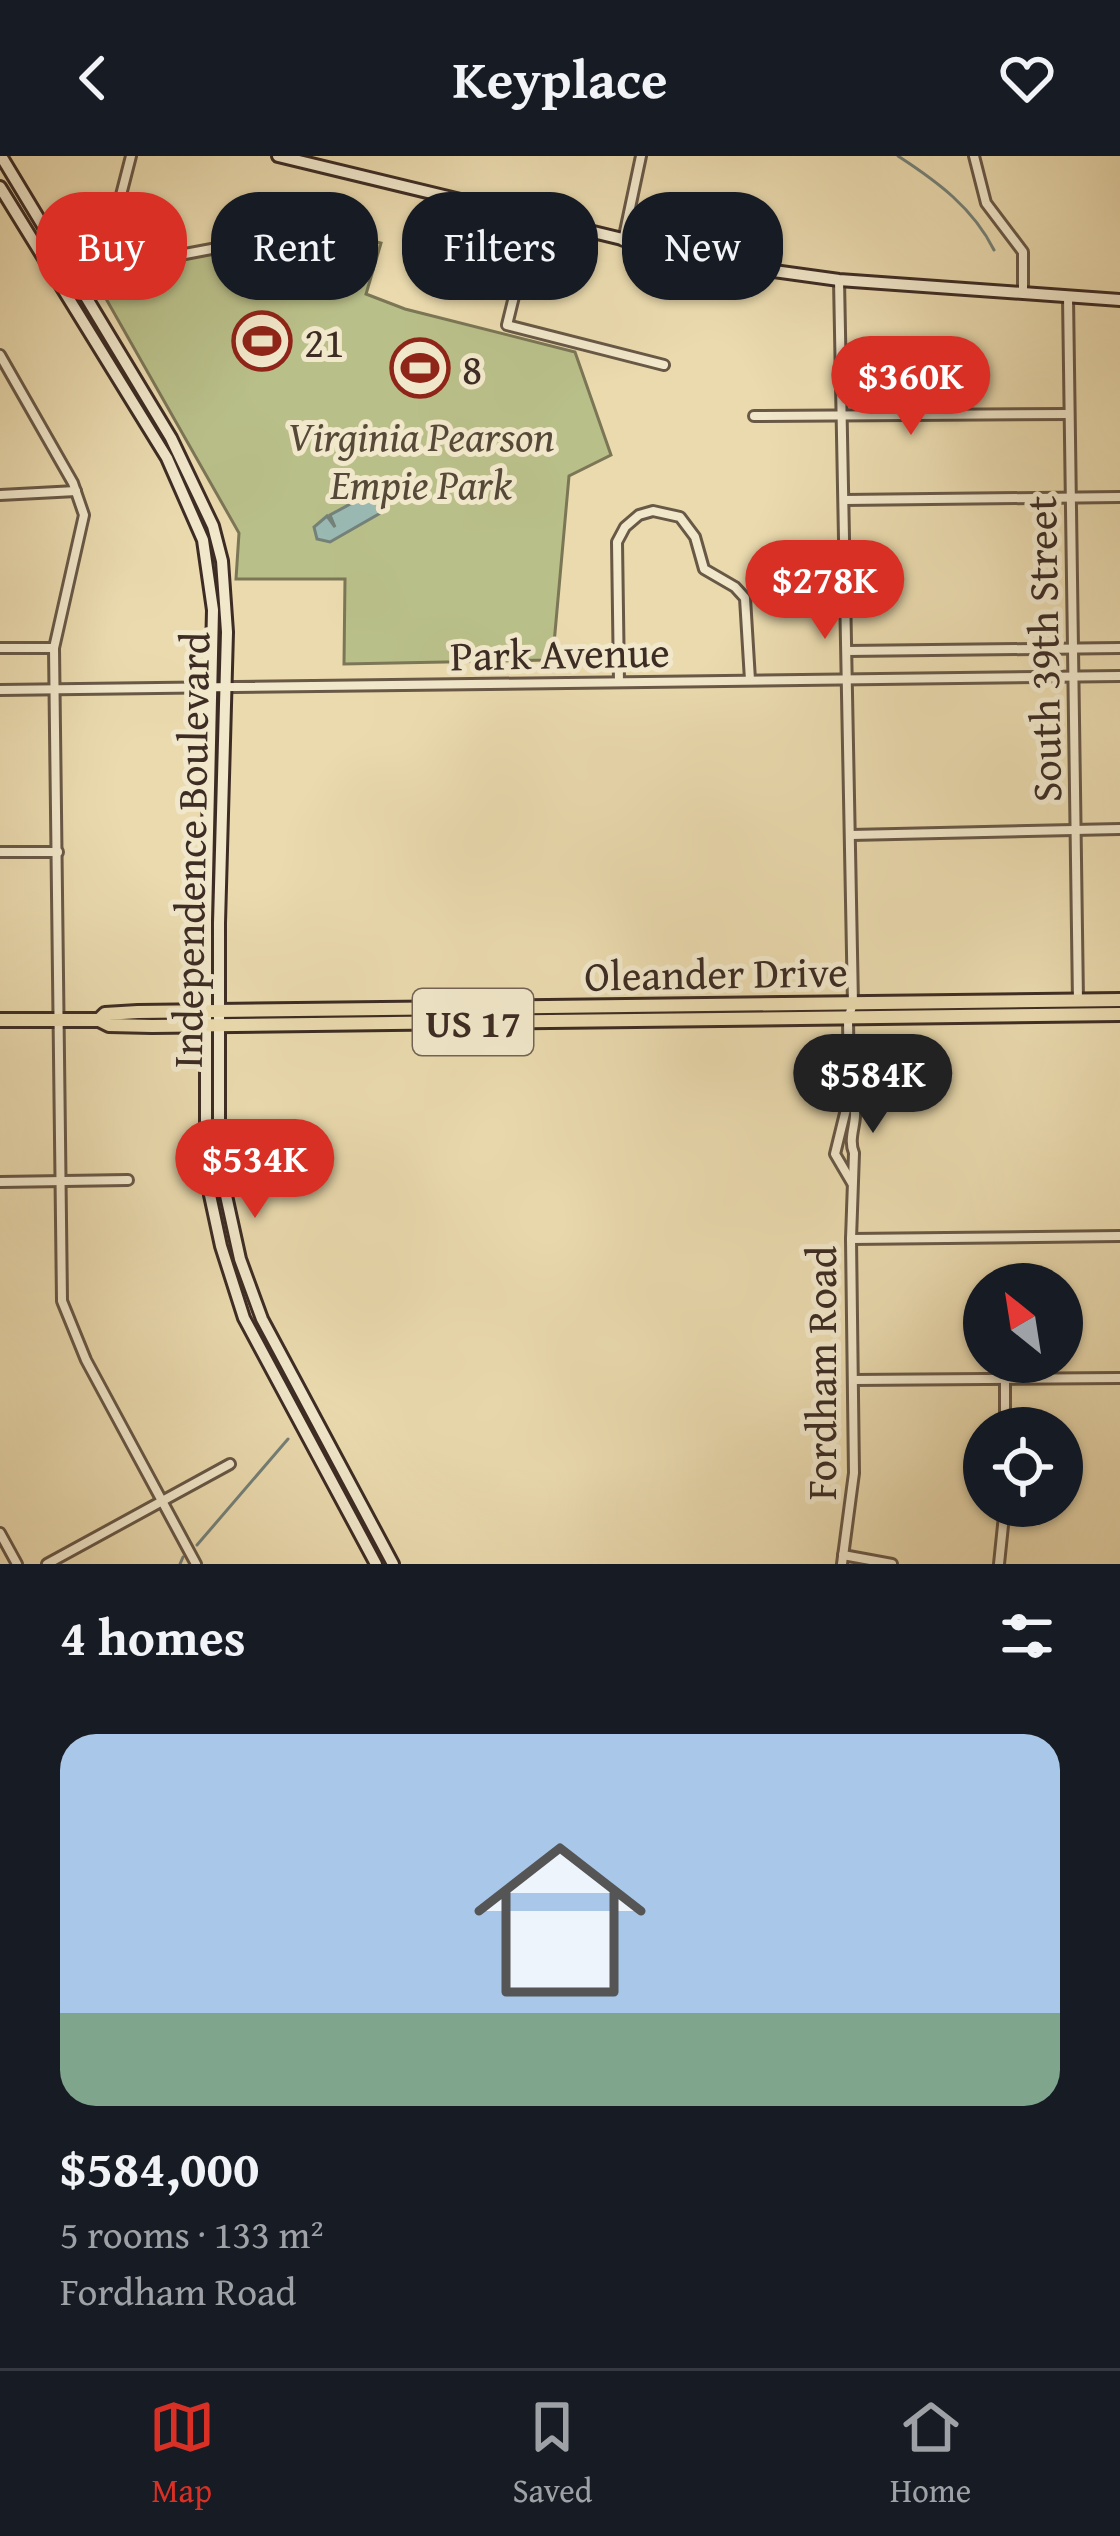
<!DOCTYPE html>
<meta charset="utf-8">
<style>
:root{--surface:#171b24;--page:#20242c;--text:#f1f3f6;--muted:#9ea1a6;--line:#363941;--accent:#d93025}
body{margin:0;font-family:"Gentium Book Plus",serif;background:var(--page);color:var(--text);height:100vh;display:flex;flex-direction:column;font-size:45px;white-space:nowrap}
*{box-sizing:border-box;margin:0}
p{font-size:39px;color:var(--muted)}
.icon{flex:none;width:66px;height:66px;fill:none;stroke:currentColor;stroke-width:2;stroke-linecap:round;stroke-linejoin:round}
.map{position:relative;height:1408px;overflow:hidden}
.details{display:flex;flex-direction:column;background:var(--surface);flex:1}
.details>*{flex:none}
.top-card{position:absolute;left:36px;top:36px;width:1050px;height:108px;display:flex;gap:24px}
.needle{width:78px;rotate:330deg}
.tools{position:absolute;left:963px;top:1107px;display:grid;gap:24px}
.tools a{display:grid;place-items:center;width:120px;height:120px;border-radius:50%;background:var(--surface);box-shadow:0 3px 9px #0004;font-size:60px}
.price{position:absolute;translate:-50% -102px;padding:0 27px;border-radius:42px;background:var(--accent);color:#fff;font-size:39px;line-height:78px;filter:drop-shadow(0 3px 6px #0008)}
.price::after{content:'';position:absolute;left:50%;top:72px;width:36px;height:27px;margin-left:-18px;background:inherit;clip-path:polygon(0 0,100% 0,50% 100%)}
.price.current{background:#222;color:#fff}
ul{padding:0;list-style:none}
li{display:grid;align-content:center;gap:24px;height:636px;padding:0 60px}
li+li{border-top:3px solid var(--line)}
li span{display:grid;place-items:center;height:372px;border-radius:36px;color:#555}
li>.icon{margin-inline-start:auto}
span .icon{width:216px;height:216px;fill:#fffc;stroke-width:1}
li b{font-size:51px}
h2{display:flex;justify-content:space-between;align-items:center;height:144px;padding:0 60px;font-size:51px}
.chip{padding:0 42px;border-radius:48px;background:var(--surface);box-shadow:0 3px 9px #0004;font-size:42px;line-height:108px}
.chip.current{background:var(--accent);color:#fff}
header{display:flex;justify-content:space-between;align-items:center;height:156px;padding:0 60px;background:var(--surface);font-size:54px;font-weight:700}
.menu{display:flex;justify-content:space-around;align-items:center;height:168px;border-top:3px solid var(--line);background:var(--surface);font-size:33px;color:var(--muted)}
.menu a{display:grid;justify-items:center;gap:6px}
.menu .current{color:var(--accent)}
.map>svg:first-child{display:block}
.green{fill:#b9bf89;stroke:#7b7656;stroke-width:3}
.water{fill:#99b9b2;stroke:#748179;stroke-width:3}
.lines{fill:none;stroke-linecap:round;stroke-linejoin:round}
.stream{stroke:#748179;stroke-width:3}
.street-casing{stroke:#685846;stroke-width:14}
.secondary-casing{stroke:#3d2c24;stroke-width:16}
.primary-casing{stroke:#3d2c24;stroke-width:18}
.street{stroke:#f1e7ca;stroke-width:8}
.secondary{stroke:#f1e7ca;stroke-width:10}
.primary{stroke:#eadaae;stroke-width:12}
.labels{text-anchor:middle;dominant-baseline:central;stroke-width:10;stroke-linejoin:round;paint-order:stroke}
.shield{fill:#f1e7ca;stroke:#736456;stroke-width:3}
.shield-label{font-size:39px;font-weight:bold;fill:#3d2c24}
.poi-label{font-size:42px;fill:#3d2c24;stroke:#f1e7ca;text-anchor:start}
.park-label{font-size:42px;font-style:italic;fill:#564938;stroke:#f1e7ca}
.street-label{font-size:42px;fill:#3d2c24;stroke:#f1e7ca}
</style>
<header><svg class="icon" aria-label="back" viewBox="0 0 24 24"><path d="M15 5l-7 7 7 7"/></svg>Keyplace<svg class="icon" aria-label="heart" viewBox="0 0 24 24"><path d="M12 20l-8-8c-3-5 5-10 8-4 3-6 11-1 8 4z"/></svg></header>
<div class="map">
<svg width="1120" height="1408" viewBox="0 0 1120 1408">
<rect width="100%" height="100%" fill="#eadaae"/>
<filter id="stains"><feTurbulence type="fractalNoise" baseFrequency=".00167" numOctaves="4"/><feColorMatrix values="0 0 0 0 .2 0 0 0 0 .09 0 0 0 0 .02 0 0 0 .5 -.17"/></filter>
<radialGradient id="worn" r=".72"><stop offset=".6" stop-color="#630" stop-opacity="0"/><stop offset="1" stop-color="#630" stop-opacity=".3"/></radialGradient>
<!-- green -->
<path class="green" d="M63,67L181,104L239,92L256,94L258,78L320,93L326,73L381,87L366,138L405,153L575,196L611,299L569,320L553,499L548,504L344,508L345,423H236L239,377Z"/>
<!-- water -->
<path class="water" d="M378,333L387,343L384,355L330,386L317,383L314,371L327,360L335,371L330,359Z"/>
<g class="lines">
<!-- stream -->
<g class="stream">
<path d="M898,0C938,26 973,52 994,94"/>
<path d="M197,1389L288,1283"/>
<path d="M180,1408L183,1401"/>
</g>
<!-- street casing -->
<g class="street-casing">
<g id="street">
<path d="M974,0L986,47L1023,96V137"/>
<path d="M56,62L185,98L249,86L313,101"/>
<path d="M533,63L507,169L664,209"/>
<path d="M111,78L131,0"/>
<path d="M623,85L641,0"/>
<path d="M839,124L853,848L848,862L849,941L835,998L852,1027"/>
<path d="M1068,141L1078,845"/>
<path d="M0,199L73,327L84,359L54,492L62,1145L86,1204L196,1408"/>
<path d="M754,260L1069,258"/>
<path d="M0,339L76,335"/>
<path d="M844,344L1120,341"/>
<path d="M0,492H54"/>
<path d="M847,495L1120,492"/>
<path d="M619,526L617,386L625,371L639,359L653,355L680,361L695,381L704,413L735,431L745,442L750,524"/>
<path d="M0,534L1120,520"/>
<path d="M851,679L1120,673"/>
<path d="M0,696H58"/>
<path d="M0,1026L128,1024"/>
<path d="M851,1083L1120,1080"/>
<path d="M853,1224L1120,1222"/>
<path d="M1005,1272V1224"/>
<path d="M0,1377L17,1408"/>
<path d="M843,1399L892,1408"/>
<path d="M47,1408L230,1308"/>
<path d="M842,1408L854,1317L851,1083L854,997C846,978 863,960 850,943"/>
<path d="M999,1408L1005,1350"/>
</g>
</g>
<!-- secondary casing -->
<g class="secondary-casing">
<g id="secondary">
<path d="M1,0L171,282L213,370L222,405L227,476L219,767V983L225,1035L240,1103L262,1163L393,1408"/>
<path d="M278,0L730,109L839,124L1120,144"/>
<path d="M0,31L167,302L203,384L213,454L206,765V993L210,1039L221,1090L244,1162L376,1408"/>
</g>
</g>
<!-- primary casing -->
<g class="primary-casing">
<g id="primary">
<path d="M0,864H99L109,869L152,870L1120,858"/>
<path d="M99,864L105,858L138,856L1120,844"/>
</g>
</g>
<!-- street -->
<use href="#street" class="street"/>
<!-- secondary -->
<use href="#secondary" class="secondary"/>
<!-- primary -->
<use href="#primary" class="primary"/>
</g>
<!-- icons -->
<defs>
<g id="stadium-ring" transform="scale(3)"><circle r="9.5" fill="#f1e7ca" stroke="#8f2418" stroke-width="1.5"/><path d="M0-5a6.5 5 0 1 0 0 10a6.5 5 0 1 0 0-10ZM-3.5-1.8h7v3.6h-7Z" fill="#8f2418"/></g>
</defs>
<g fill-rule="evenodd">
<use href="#stadium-ring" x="262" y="185"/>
<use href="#stadium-ring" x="420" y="212"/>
</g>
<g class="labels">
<!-- shield labels -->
<rect class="shield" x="413" y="833" width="120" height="66" rx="9"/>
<g class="shield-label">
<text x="473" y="866">US 17</text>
</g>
<!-- poi labels -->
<g class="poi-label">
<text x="304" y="185">21</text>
<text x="462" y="212">8</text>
</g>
<!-- park labels -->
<g class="park-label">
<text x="421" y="279">Virginia Pearson<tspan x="421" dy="48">Empie Park</tspan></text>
</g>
<!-- street labels -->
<g class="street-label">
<text transform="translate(1043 493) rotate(-91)">South 39th Street</text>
<text transform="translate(560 497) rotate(-1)">Park Avenue</text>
<text transform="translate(190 694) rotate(-89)">Independence Boulevard</text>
<text transform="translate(716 817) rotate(-1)">Oleander Drive</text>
<text transform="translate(820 1217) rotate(-90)">Fordham Road</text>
</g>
</g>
<rect width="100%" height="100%" filter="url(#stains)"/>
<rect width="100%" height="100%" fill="url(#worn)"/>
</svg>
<div class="tools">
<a><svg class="needle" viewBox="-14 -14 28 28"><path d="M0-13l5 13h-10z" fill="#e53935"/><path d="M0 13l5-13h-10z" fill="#9ea1a6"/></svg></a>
<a><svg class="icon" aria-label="locate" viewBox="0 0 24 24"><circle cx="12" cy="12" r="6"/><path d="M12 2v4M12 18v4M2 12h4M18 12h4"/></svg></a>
</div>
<b class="price" style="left:911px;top:282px">$360K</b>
<b class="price" style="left:825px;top:486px">$278K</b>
<b class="price current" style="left:873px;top:980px">$584K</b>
<b class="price" style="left:255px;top:1065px">$534K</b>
<div class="top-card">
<a class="chip current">Buy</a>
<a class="chip">Rent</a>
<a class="chip">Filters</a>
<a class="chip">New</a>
</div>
</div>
<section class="details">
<h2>4 homes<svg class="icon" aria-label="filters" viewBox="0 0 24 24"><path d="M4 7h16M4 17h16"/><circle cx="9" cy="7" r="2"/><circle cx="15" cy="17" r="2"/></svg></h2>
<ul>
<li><span style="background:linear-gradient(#a9c7e8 75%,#7fa58c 0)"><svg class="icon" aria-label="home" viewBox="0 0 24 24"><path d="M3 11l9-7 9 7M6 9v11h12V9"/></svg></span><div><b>$584,000</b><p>5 rooms · 133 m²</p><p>Fordham Road</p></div></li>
</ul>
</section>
<nav class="menu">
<a class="current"><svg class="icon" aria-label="map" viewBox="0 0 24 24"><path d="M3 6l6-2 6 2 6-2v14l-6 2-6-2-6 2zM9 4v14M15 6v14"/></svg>Map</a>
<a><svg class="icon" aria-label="saved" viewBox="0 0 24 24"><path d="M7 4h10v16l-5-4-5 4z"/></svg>Saved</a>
<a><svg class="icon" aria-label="home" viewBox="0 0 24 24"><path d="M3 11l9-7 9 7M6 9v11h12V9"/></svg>Home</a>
</nav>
